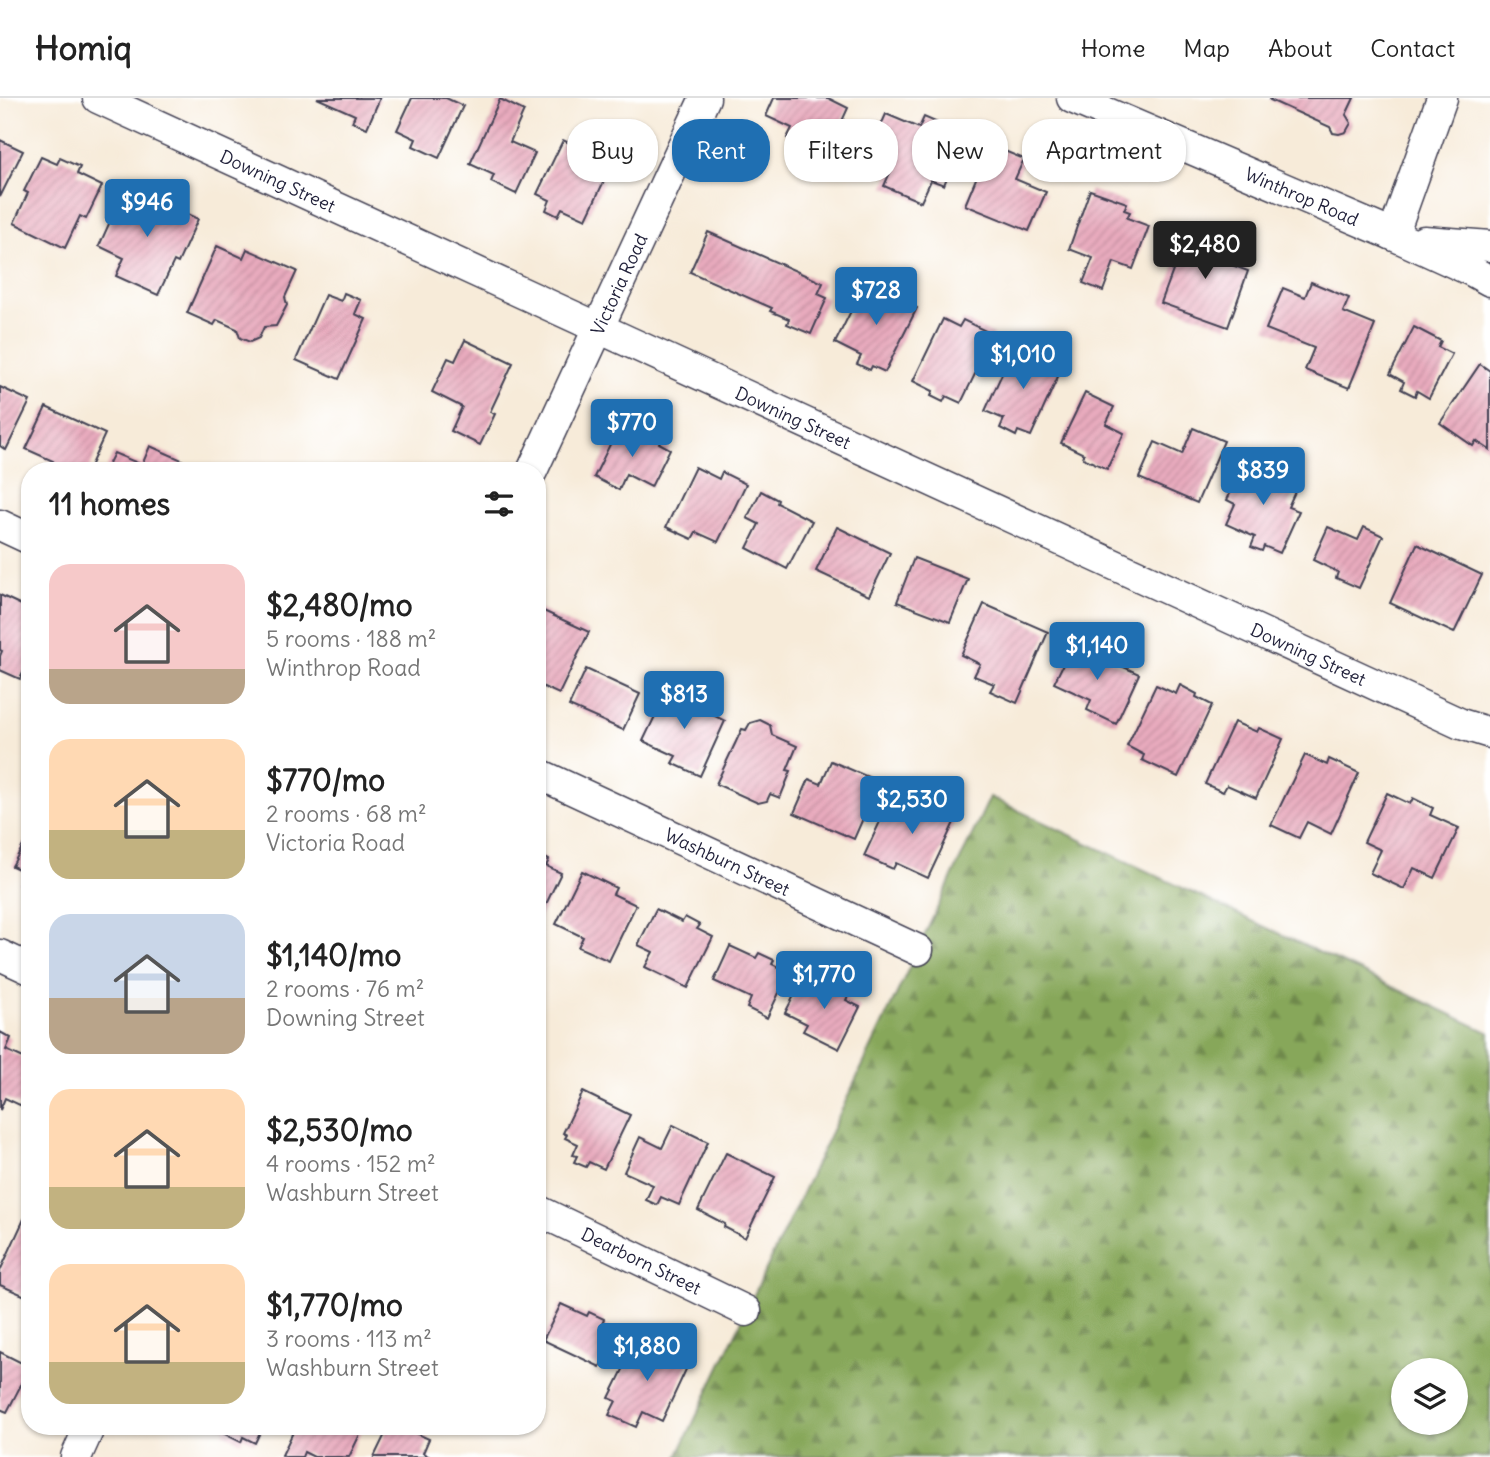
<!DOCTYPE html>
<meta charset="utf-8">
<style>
:root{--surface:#fff;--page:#f2f2f2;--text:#222;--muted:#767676;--line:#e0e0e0;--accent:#1f6fb2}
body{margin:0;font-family:Delius,sans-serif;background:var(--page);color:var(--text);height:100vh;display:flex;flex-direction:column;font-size:26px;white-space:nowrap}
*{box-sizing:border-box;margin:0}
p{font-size:23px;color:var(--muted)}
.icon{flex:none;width:38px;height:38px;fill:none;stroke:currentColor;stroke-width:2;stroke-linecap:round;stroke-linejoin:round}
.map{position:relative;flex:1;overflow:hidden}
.drawer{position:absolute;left:21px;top:364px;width:525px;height:973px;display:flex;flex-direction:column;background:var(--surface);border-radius:28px;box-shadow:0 2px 5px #0004}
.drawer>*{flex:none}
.top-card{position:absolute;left:567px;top:21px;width:665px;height:63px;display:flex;gap:14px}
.tools{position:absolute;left:1391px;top:1260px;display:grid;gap:14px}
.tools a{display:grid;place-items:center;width:77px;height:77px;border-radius:50%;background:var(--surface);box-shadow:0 2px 5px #0004;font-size:35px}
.price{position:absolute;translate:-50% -60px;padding:0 16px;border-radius:7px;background:var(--accent);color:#fff;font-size:23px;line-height:46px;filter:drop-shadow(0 2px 4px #0008)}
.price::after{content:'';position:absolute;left:50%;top:42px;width:21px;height:16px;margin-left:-10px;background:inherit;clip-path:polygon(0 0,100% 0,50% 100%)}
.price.selected{background:#222;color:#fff}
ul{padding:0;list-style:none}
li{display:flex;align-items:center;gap:21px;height:175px;padding:0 28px}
li span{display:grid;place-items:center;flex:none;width:196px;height:140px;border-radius:21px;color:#555}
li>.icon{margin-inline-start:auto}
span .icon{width:84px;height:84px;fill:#fffc;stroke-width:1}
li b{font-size:30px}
h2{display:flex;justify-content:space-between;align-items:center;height:84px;padding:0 28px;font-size:30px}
.pill{padding:0 24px;border-radius:28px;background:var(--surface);box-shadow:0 2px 5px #0004;font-size:24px;line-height:63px}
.pill.selected{background:var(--accent);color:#fff}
header{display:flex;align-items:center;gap:42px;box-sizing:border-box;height:98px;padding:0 35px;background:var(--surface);border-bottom:2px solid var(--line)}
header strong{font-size:33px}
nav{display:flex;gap:38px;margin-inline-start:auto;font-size:24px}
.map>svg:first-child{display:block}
.forest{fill:url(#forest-firs);stroke:#54644a;stroke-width:2;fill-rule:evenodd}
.building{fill:url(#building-hatch)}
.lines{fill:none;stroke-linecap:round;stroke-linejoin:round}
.minor-casing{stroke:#424053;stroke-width:33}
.minor{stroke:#fff;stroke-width:30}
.labels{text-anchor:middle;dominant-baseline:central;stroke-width:5;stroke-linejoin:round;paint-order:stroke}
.street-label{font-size:18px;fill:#22223b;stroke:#fff}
</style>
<header>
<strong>Homiq</strong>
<nav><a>Home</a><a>Map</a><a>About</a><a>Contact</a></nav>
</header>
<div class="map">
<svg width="1490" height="1359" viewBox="0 0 1490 1359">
<defs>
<pattern id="forest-firs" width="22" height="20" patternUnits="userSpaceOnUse" patternTransform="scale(1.75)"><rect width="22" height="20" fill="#87a75a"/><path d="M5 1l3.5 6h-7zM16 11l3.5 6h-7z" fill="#6e884c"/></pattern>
<pattern id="building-hatch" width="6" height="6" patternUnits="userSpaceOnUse" patternTransform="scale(1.75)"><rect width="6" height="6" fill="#e8aabd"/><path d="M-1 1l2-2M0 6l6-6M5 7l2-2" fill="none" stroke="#c792a3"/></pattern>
</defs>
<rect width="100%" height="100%" fill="#fff"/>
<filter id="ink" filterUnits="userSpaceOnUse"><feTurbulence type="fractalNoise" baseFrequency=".0143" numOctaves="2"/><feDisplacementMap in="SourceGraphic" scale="14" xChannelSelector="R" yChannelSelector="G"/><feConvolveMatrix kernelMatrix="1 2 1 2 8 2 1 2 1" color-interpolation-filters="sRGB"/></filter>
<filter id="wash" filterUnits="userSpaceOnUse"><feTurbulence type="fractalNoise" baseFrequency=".00686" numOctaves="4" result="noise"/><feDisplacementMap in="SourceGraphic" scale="28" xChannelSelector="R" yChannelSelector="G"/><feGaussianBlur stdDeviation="1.57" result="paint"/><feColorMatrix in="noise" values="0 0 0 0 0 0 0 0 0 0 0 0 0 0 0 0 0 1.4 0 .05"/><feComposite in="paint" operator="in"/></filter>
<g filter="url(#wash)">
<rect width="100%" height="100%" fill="#f7ebd9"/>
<!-- forest -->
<path class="forest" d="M990,699L1490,935V1359H677ZM1404,1272H1456V1325H1404Z"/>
<g id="blocks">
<!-- building -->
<g class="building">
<path d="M317,0H380L367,30L352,24L355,17Z"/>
<path d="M412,0H446L463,8L439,60L413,48L416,41L397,32Z"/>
<path d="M774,0H828L848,10L831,47L815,40L811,51L787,40L792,30L766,18Z"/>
<path d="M1271,0H1354L1346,17L1351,25L1346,34L1339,36L1333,35L1330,29L1270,2Z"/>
<path d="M500,1L524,13L510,44L535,55L516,96L491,84L494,77L470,66Z"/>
<path d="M886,16L919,30L924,19L954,32L944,55L955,60L944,87L931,82L921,104L884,88L896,61L871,50Z"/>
<path d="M573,37L589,45L585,52L599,59L591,77L604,83L586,121L562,110L558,118L546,112L550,102L537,96L563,42L569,45Z"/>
<path d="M0,42L23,53L0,99Z"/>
<path d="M990,47L1024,61L1015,81L1046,94L1029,133L965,107Z"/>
<path d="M41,59L57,66L60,60L80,69L77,76L102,88L86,121L80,118L65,150L14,125L28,95L24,93Z"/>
<path d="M126,88L198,121L178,165L174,163L158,197L116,178L124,160L99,148Z"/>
<path d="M1090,92L1127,105L1124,112L1130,114L1127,120L1149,128L1133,171L1114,164L1103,193L1083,185L1093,160L1069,151Z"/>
<path d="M708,134L823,185L818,196L827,200L811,236L787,226L789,221L770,213L772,210L690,174Z"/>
<path d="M1187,135L1227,149L1224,158L1236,162L1234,168L1248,173L1228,229L1161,205Z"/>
<path d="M217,148L243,160L247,151L297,173L285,199L287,207L276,228L264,229L259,240L250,244L240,240L237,231L217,222L214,227L187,215Z"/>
<path d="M1311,184L1349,200L1343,214L1375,227L1349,290L1305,272L1314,250L1266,231L1283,190L1305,199Z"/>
<path d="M865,185L917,210L885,274L872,268L870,272L857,266L861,258L835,245Z"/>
<path d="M344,195L361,202L355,216L366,221L339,281L296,262L325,197L341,203Z"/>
<path d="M943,221L959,229L963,222L994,237L961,305L946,298L943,304L931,298L933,293L913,283Z"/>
<path d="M1414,229L1441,243L1438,249L1452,256L1429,300L1417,293L1415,298L1401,291L1404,284L1390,276Z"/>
<path d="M465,242L513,265L490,314L495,316L480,347L451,333L462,309L432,294L448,260L455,263Z"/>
<path d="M1016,245L1039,256L1037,261L1061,272L1031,338L1018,333L1016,338L1000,330L1004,321L985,313Z"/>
<path d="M1480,266L1490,273V352L1476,343L1473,348L1440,325Z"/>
<path d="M0,289L30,303L6,352L0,348Z"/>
<path d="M1085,295L1114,309L1106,326L1124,335L1107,371L1083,360L1084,356L1061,345Z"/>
<path d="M46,309L105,336L88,373H56L50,370L53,363L26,351Z"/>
<path d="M618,330L640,341L645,331L662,339L659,345L670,351L651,389L626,376L619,392L594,379Z"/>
<path d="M1193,330L1224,343L1197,405L1139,380L1155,344L1182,356Z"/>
<path d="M150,348L182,362L178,373H105L114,355L142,367Z"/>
<path d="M1244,365L1260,372L1261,368L1299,385L1288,409L1299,413L1280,455L1264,448L1262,453L1251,449L1255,439L1226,426L1235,406L1227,402Z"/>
<path d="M695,369L719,381L722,374L746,386L718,444L696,434L692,441L666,429Z"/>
<path d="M761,393L778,402L777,405L812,423L787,471L747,450L759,426L747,420Z"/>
<path d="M837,429L890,455L869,498L816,473Z"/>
<path d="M1328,429L1358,442L1364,429L1383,438L1359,490L1336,480L1338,474L1313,462Z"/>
<path d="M1417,446L1482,477L1454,535L1390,505Z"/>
<path d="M914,460L968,481L950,524L897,504Z"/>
<path d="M0,497L30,511V561L20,581L0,572V558L2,553L0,552Z"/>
<path d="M984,506L1048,534L1017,605L990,593L994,586L974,578L980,566L961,557Z"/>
<path d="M537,510L589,534L559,596L537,586Z"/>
<path d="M1073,546L1139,576L1116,626L1087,612L1091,602L1054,585Z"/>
<path d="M586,571L640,596L623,632L569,608Z"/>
<path d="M1156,587L1176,596L1180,587L1197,596L1196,599L1212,607L1178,679L1142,662L1144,657L1127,648Z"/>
<path d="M669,589L693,601L691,606L725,623L700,678L672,665L676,658L643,643Z"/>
<path d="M760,622L770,627L772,637L797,648L787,672L791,673L780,700L770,696L767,703L758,705L716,686L742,631L746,632L750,625Z"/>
<path d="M1234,624L1257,634L1259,630L1283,641L1256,700L1227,687L1223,694L1205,686Z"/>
<path d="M1305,657L1327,667L1329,661L1359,675L1331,736L1307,724L1299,740L1271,727Z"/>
<path d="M831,663L873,681L862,706L868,709L854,741L794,715L809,681L821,686Z"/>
<path d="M1387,695L1410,706L1413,700L1433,710L1430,717L1459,730L1435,780L1414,770L1404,791L1370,775L1381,752L1364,744Z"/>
<path d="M901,698L922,708L925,701L958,716L928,780L896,765L893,771L864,758L884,715L891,718Z"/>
<path d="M30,735V792L19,786L25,774L12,768Z"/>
<path d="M537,756L549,762L546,768L561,775L537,825Z"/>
<path d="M582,773L616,790L613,796L636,807L609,863L578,849L583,839L556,826Z"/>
<path d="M656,811L682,824L685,819L700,827L697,831L713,839L688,890L645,869L653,854L638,847Z"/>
<path d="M730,848L756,860L759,855L774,862L772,866L789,874L767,920L747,910L751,900L714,883Z"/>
<path d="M803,880L829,893L834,884L851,892L846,902L860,909L839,951L803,933L807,926L785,915Z"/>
<path d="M0,934L11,940L6,952L30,963V997L24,1009L5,1000L0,1012Z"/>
<path d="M583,994L630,1017L604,1071L589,1064L586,1069L574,1064L577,1058L573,1057L578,1046L565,1040L567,1037L563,1035Z"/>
<path d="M673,1027L708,1044L679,1107L661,1099L657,1107L646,1102L653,1087L624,1074L640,1039L662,1050Z"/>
<path d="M726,1055L775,1079L745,1140L724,1129L725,1126L698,1112Z"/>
<path d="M24,1121L30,1124V1200L0,1187V1173Z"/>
<path d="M561,1206L587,1218L589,1214L604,1221L602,1226L617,1233L600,1269L543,1242Z"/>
<path d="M639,1239L657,1248L659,1244L677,1253L674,1258L689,1265L662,1323L643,1314L636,1329L609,1317L616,1303L609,1300Z"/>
<path d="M0,1254L30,1269V1289L22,1285L7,1314L0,1311Z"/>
<path d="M220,1328H263L255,1345L243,1339L241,1344L223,1335L225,1331Z"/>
<path d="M296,1328H364L349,1359H314L304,1354L302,1359H286L282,1357Z"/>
<path d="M389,1328H419L415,1335L429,1341L423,1355L430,1359H374Z"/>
</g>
</g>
</g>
<g filter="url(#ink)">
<use href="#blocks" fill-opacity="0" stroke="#424053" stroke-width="2"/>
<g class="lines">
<!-- minor casing -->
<g class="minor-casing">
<g id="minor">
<path id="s1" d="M98,0L1461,626L1490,635"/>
<path id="s2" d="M1072,0L1393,137L1472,173L1490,183"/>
<path d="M1393,137L1442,0"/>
<path d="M1424,143L1490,148"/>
<path id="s3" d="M532,373L705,0"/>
<path d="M0,427L30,441"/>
<path id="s4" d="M537,675L918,852"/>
<path d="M0,857L30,871"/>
<path id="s5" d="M537,1112L746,1213"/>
<path d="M76,1359L90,1328"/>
</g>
</g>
<!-- minor -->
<use href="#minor" class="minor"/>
</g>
</g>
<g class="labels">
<!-- street labels -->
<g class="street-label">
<text stroke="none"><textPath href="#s1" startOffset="198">Downing Street</textPath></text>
<text stroke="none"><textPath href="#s2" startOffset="250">Winthrop Road</textPath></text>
<text stroke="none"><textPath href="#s3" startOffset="206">Victoria Road</textPath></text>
<text stroke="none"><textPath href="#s1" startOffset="765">Downing Street</textPath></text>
<text stroke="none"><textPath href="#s1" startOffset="1332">Downing Street</textPath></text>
<text stroke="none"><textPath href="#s4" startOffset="210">Washburn Street</textPath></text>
<text stroke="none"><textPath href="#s5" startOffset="116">Dearborn Street</textPath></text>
</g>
</g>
</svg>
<div class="tools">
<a><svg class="icon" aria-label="layers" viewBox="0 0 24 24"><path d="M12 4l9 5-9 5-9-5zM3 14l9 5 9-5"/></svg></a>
</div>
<b class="price" style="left:147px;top:141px">$946</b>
<b class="price selected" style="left:1205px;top:183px">$2,480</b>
<b class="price" style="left:876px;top:229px">$728</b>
<b class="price" style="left:1023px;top:293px">$1,010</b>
<b class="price" style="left:632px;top:361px">$770</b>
<b class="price" style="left:1263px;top:409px">$839</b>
<b class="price" style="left:1097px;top:584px">$1,140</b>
<b class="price" style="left:684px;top:633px">$813</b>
<b class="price" style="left:912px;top:738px">$2,530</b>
<b class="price" style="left:824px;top:913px">$1,770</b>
<b class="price" style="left:647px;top:1285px">$1,880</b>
<div class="top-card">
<a class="pill">Buy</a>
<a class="pill selected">Rent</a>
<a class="pill">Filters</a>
<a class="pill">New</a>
<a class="pill">Apartment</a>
</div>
<section class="drawer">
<h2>11 homes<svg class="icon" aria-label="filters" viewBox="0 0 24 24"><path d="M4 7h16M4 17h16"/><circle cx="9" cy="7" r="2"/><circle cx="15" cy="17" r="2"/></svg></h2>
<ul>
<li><span style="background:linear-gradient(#f6c9c9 75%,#b9a48a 0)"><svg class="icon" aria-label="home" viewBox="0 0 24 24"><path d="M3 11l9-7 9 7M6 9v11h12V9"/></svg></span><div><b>$2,480/mo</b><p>5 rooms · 188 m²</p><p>Winthrop Road</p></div></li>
<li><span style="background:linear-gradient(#ffd9b3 65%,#c2b280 0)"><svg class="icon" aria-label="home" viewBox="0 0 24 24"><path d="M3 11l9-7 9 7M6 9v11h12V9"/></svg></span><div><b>$770/mo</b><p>2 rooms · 68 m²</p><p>Victoria Road</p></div></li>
<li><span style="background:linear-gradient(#c9d6e8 60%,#b9a48a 0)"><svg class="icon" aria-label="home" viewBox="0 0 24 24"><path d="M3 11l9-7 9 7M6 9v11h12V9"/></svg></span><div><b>$1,140/mo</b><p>2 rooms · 76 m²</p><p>Downing Street</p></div></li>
<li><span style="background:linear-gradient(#ffd9b3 70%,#c2b280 0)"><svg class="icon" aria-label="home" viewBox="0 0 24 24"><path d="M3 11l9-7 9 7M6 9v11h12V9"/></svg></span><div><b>$2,530/mo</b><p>4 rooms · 152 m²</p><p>Washburn Street</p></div></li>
<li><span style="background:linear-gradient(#ffd9b3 70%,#c2b280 0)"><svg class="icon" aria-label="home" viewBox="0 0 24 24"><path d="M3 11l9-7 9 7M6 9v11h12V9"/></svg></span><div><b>$1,770/mo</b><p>3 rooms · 113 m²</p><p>Washburn Street</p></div></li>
</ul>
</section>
</div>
